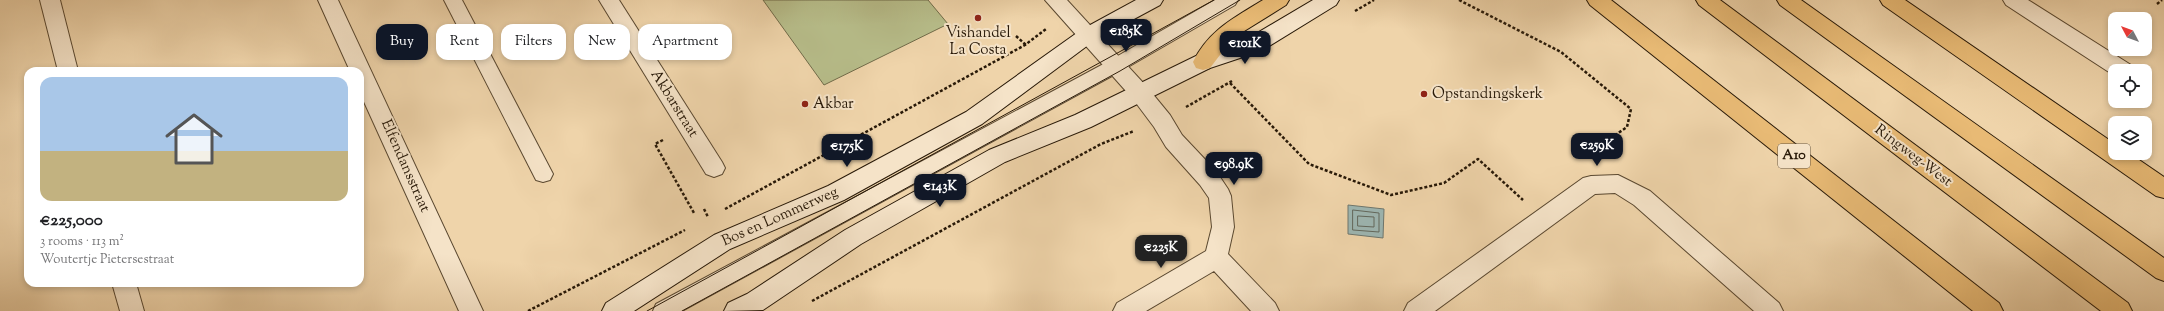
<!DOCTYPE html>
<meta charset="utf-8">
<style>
:root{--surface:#fff;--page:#f2f2f2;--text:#202124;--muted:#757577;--accent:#111827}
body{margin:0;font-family:"Sorts Mill Goudy",serif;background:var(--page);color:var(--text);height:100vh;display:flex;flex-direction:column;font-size:15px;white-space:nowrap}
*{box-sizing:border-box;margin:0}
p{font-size:13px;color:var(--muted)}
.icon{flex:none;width:22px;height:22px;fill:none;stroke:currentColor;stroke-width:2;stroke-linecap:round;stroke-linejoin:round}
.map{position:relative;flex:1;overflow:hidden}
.details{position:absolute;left:24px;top:67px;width:340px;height:220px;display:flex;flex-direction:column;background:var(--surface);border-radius:12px;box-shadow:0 2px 6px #0003}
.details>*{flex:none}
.guide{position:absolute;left:376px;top:24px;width:380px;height:36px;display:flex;gap:8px}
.needle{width:26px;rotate:311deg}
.fabs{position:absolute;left:2108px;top:12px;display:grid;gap:8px}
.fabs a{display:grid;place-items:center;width:44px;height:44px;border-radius:8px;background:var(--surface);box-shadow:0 2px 6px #0003;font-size:20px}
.price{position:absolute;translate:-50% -34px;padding:0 9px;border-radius:8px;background:var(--accent);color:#fff;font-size:13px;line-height:26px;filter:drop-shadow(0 1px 2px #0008)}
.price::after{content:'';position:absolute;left:50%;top:24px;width:12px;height:9px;margin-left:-6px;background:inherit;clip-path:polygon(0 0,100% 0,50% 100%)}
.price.selected{background:#222;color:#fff}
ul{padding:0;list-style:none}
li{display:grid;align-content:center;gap:8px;height:212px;padding:0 16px}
li span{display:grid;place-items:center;height:124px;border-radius:12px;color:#555}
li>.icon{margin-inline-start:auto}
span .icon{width:72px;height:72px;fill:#fffc;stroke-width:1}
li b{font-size:17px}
.pill{padding:0 14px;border-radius:12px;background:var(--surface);box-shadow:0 2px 6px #0003;font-size:14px;line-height:36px}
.pill.selected{background:var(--accent);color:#fff}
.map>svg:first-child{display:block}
.green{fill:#b7bd8a;stroke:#706b49}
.water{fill:#9db6b2;stroke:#6e776e}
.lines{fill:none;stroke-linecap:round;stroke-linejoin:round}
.shore{stroke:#62685d;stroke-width:1}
.lane-casing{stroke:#5a4830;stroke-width:2}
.street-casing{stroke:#5a4830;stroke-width:2}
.secondary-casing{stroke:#281908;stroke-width:2}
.highway-casing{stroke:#281908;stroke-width:2}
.path{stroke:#281908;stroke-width:2.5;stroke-dasharray:3 2;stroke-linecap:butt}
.lane{fill:#f5e3c8;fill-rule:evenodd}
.street{fill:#f5e3c8;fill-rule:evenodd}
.secondary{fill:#f5e3c8;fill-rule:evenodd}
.highway{fill:#e8ba75;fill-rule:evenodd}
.tram{stroke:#281908;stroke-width:1}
.poi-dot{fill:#8f2418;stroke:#f5e3c8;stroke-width:1.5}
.labels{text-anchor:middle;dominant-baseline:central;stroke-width:4;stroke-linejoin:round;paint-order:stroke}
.shield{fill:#f5e3c8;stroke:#665642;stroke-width:1}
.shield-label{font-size:14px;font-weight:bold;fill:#281908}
.poi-label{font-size:15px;fill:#281908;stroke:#f5e3c8;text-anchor:start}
.street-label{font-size:15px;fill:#281908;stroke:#f5e3c8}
</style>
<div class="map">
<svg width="2164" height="311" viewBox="0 0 2164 311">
<rect width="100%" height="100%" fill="#efd4aa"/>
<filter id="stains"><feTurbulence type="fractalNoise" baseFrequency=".005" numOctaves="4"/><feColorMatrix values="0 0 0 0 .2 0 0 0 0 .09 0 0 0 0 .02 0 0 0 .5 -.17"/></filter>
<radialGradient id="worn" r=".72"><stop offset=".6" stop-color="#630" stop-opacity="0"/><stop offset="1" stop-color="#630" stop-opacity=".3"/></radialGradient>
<!-- green -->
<path class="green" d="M763,0H928L948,24L824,85Z"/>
<!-- water -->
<path class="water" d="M1348,205L1384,209L1383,238L1348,234Z"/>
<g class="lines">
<!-- shore -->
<g class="shore">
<path d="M1353,210L1379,213V232L1353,230Z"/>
<path d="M1358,216L1374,217V227L1358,226Z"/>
</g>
<!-- lane casing -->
<g class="lane-casing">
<g id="lane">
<path d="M444,0H462L553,174L550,180L543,182L536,180Z"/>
<path d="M1215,0H1238L1235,5L1121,71L682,311H653L656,304L1109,61Z"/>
</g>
</g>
<!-- street casing -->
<g class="street-casing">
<g id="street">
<path d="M40,0H60L78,71H58Z"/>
<path d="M318,0H338L483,311H459L360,93V71H350Z"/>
<path d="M599,0H619L722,162L725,168L722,174L714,177L706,174Z"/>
<path d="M1045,0H1067L1147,87L1170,115L1182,135L1216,171L1228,189L1231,196L1234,227L1228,254L1275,303L1279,311H1251L1214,271L1146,311H1113L1117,303L1206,251L1212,227L1209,198L1200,185L1166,147L1154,127L1133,99Z"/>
<path d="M2003,0H2028L2131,65L2134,71H2115V76L2006,5Z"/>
<path d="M1618,175L1650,191L1779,303L1783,311H1754L1634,205L1615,193L1595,194L1435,311H1404L1408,303L1583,178L1591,176Z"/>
<path d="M112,283H136L144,311H120Z"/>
</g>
</g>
<!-- secondary casing -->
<g class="secondary-casing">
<g id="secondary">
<path d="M1136,0H1163L1160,5L1095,40L982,124L844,200L730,249L634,311H602L606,303L714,235L828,186L966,112L1081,30Z"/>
<path d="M1313,0H1339L1336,5L1261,51L1210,68L1091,127L1005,162L861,244L763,310L724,311L728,303L747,294L845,230L989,150L1075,115L1196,56L1247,39Z"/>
</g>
</g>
<!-- highway casing -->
<g class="highway-casing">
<g id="highway">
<path d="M1263,0H1289L1286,5L1233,38L1210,68L1203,70L1196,68L1193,62C1209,30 1234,18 1263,0Z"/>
<path d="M1587,0H1611L1999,303L2003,311H1973L1590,5Z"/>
<path d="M1696,0H1720L2128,303L2132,311H2101L1699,5Z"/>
<path d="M1777,0H1801L2164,258V281L2156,278L1780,5Z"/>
<path d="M1880,0H1905L2115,144V153H2129L2164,177V198L2156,196L1883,5Z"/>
</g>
</g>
<!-- path -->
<g class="path">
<path d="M1459,0L1561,52L1631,109L1627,127L1592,151L1595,159"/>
<path d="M2157,4L2162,0"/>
<path d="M1355,11L1374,0"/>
<path d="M1016,36L1026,45"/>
<path d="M1230,83L1309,164L1391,195L1444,183L1478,159L1523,200"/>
<path d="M1186,107L1232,81"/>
<path d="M663,140L655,144L694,213"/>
<path d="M704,209L708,217"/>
<path d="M725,209L1025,45L1046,29"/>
<path d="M812,301L1101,144L1134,131"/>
<path d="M528,311L685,230"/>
</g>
<!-- lane -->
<use href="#lane" class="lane"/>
<!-- street -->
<use href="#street" class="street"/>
<!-- secondary -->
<use href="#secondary" class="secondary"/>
<!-- highway -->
<use href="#highway" class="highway"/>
<!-- tram -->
<g class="tram">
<path d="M647,311L1214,0"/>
<path d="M682,311L1120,71L1240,0"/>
</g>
</g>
<!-- markers -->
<g class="poi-dot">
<circle cx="978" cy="18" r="4"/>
<circle cx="1424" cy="94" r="4"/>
<circle cx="805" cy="104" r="4"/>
</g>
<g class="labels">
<!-- shield labels -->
<rect class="shield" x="1778" y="144" width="32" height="24" rx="3"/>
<g class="shield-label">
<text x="1794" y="156">A10</text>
</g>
<!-- poi labels -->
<g class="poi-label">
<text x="978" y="33" text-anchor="middle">Vishandel<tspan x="978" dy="17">La Costa</tspan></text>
<text x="1432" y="94">Opstandingskerk</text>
<text x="813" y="104">Akbar</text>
</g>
<!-- street labels -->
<g class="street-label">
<text transform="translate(674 104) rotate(58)">Akbarstraat</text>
<text transform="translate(1913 156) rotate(37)">Ringweg-West</text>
<text transform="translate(405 166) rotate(66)">Elfendansstraat</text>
<text transform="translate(780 217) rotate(-24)">Bos en Lommerweg</text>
</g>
</g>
<rect width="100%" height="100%" filter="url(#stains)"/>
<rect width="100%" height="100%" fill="url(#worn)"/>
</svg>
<div class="fabs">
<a><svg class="needle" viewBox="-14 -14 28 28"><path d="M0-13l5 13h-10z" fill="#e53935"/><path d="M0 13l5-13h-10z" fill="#757577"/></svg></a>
<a><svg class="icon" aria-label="locate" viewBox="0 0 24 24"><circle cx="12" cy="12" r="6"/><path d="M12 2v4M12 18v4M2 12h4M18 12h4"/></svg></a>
<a><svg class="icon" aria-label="layers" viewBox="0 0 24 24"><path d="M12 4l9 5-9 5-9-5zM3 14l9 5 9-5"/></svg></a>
</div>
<b class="price" style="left:1126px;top:53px">€185K</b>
<b class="price" style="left:1245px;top:65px">€101K</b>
<b class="price" style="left:1597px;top:167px">€259K</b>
<b class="price" style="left:847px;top:168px">€175K</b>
<b class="price" style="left:1234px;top:186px">€98.9K</b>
<b class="price" style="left:940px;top:208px">€143K</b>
<b class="price selected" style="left:1161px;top:269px">€225K</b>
<div class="guide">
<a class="pill selected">Buy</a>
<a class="pill">Rent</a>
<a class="pill">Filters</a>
<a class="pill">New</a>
<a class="pill">Apartment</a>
</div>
<section class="details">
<ul>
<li><span style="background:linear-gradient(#a9c7e8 60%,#c2b280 0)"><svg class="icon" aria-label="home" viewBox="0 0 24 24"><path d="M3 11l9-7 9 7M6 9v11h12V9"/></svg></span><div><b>€225,000</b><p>3 rooms · 113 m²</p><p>Woutertje Pietersestraat</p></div></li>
</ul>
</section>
</div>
